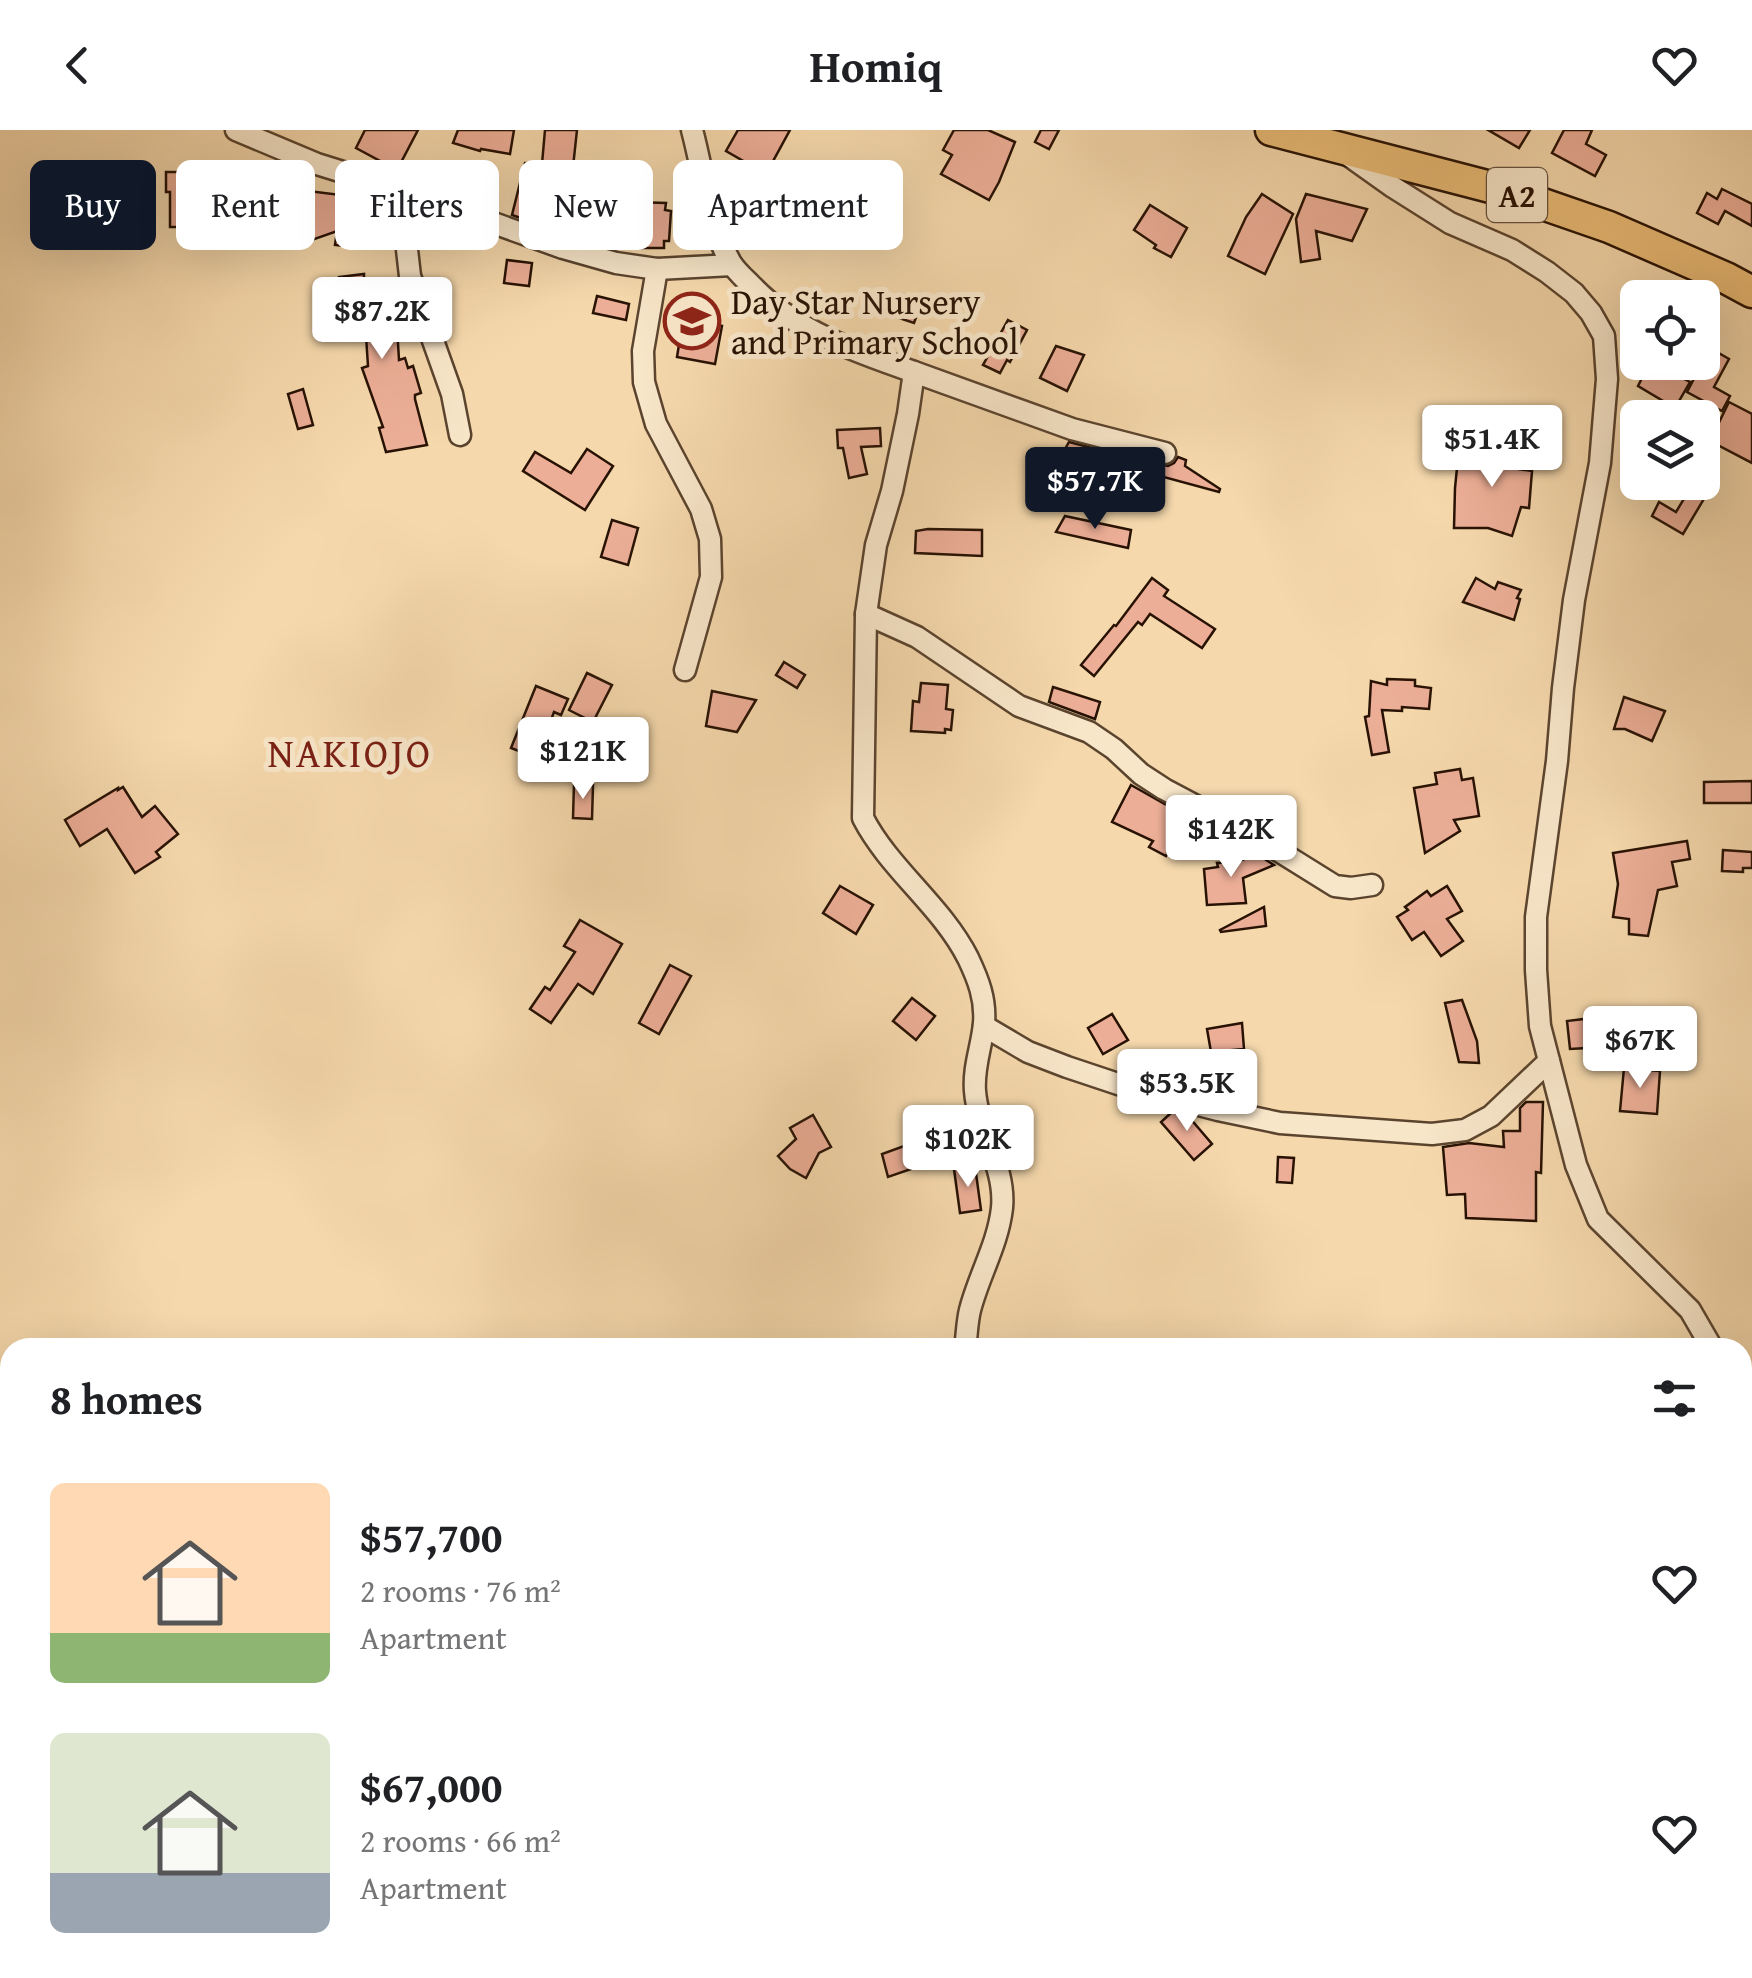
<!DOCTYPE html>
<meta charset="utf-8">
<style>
:root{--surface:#fff;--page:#f6f6f6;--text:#202124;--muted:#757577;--accent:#111827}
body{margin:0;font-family:"Gentium Book Plus",serif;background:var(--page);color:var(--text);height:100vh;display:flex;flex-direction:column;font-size:38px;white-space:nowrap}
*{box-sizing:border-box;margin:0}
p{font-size:32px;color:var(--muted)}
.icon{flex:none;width:55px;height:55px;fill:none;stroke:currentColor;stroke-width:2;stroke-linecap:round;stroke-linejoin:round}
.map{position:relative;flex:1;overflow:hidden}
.details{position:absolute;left:0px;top:1208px;width:1752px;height:642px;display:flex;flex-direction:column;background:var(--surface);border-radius:30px 30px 0 0;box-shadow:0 10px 40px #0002}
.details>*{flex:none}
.top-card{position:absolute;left:30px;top:30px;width:1000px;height:90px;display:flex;gap:20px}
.buttons{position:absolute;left:1620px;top:150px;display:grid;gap:20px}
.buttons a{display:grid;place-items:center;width:100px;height:100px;border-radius:15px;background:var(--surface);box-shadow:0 10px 40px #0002;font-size:50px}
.price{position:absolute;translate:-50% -85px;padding:0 22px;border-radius:10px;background:#fff;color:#222;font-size:32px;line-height:65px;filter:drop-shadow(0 2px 5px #0008)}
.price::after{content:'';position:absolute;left:50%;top:60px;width:30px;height:22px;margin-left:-15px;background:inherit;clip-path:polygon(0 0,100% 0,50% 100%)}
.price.active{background:var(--accent);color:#fff}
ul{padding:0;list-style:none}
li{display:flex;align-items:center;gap:30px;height:250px;padding:0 50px}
li span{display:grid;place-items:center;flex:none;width:280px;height:200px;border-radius:15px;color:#555}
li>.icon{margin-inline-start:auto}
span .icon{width:120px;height:120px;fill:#fffc;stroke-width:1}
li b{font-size:42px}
h2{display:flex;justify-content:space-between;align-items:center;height:120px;padding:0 50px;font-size:42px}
.chip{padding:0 35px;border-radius:15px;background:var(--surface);box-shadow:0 10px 40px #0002;font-size:35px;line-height:90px}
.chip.active{background:var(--accent);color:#fff}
header{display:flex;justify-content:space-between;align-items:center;height:130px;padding:0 50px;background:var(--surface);font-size:45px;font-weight:700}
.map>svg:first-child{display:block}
.building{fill:#ecae97;stroke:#281204;stroke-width:2.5}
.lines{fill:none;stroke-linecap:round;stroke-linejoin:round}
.minor-casing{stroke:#5b442e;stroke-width:25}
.primary-casing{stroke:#281204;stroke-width:35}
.minor{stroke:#f8e6c9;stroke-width:20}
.primary{stroke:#eabc76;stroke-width:30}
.labels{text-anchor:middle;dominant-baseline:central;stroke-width:10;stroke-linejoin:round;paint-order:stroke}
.shield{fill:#f8e6c9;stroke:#66523f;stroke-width:2.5}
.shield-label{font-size:32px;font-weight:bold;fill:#281204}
.poi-label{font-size:35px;fill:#281204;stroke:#f8e6c9;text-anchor:start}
.quarter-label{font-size:40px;letter-spacing:2.5px;fill:#7a1f14;stroke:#f8e6c9}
</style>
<header><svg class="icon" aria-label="back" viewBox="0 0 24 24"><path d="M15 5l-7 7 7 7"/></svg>Homiq<svg class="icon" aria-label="heart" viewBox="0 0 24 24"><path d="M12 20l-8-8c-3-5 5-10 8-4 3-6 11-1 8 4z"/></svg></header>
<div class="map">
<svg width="1752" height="1848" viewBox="0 0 1752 1848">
<rect width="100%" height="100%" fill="#f5d8ac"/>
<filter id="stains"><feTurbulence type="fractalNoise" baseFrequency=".002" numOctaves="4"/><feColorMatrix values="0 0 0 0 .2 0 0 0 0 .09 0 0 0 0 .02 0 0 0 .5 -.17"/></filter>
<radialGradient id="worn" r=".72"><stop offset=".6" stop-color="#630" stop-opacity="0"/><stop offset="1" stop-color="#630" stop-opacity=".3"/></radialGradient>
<!-- building -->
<g class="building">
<path d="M365,0H418L397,40L356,18Z"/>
<path d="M458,0H514L510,24L481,19L480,21L453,13Z"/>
<path d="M545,0H577L570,65L539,62L532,92L512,85L525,33L542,34Z"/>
<path d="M738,0H790L766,44L726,21Z"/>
<path d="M954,0H988L1015,12L999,52L989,70L941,44L952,25L943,20Z"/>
<path d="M1041,0H1059L1049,19L1035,12Z"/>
<path d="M1488,0H1530L1519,18Z"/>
<path d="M1564,0H1592L1586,14L1606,25L1595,46L1552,23Z"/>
<path d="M286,36L300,44L292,59L357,67L356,74L392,77L393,116L361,114L362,118L335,115L337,101L309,111L298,81L287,80L288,78L245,55L275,57Z"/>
<path d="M166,42H192V49L214,45L218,65L204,67L203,92L192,91V97H170V62H166Z"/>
<path d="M1722,59L1752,74V96L1725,81L1718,94L1697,83L1707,63L1717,69Z"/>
<path d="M1262,64L1293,84L1265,144L1228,126L1246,87Z"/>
<path d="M1306,64L1367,79L1352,111L1316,101L1320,129L1301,132L1296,89Z"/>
<path d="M634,72L666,73L665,80L671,81L669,111H664V118H613L596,113L595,100L633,99Z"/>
<path d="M1150,75L1187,98L1171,127L1154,118L1156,115L1134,100Z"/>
<path d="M507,130L532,133L529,156L504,153Z"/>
<path d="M364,144V153L372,152L373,162L391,161L388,194L396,180L399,230L405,228L408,238L413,236L421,263L415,265V269L427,315L386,322L379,298L383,297L362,238L368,236L366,206L336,210L333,184H343L339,147Z"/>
<path d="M902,164L922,171L914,193L890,185Z"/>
<path d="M597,166L629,174L626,190L593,183Z"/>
<path d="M1008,190L1027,200L1010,232L1007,230L1000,243L983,235Z"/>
<path d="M705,191L722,196L715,234L677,227L681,202L701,205Z"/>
<path d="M1056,216L1084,225L1067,261L1040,248Z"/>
<path d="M1710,218L1729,229L1714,257L1730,266L1722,281L1687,262Z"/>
<path d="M1650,232L1690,252L1675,278L1638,256Z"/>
<path d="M303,259L313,295L298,299L288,264Z"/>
<path d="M1729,272L1752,284V333L1710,311Z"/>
<path d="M880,298L881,316L861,317L867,344L849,348L843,318H838L837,300Z"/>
<path d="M1069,312L1104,321L1123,331L1119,341L1080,327L1064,356L1049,348Z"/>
<path d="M1516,312L1518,339L1532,341L1529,378L1521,377L1512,406L1488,398H1454L1455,358L1458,328L1489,332L1488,313Z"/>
<path d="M587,319L613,336L585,380L523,341L535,322L571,343Z"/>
<path d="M1178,327L1186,330L1185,336L1220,359L1219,362L1134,339L1137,330L1168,336L1174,333Z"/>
<path d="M1694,352H1714L1683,404L1652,386L1659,372L1676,382Z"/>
<path d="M1065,386L1131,400L1128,418L1056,402Z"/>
<path d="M612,390L638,398L628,435L601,427Z"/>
<path d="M928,399L982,400V426L915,423L916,401Z"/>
<path d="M1152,448L1168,460L1164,466L1215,499L1202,518L1150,484L1142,495L1138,492L1094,546L1081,535L1114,495L1116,496Z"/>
<path d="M1476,448L1495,459L1498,452L1521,460L1517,468L1520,469L1514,490L1463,472Z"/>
<path d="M784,532L805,545L797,558L776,545Z"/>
<path d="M587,543L612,555L593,592L569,580Z"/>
<path d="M1387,549L1415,550V556L1431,558L1429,579L1402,577V581L1382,580L1389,622L1372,625L1365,587L1369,586L1371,551L1387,555Z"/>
<path d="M921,553L948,555L946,579L953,580L951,600L945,599V603L911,601L913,571L919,572Z"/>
<path d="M536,556L568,569L561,585L554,582L537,628L511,618Z"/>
<path d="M1053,557L1100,572L1095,589L1049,572Z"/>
<path d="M712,561L756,570L737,602L706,596Z"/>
<path d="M1624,567L1665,581L1652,611L1625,599H1614Z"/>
<path d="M1460,639L1462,650L1473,648L1479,686L1454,690L1460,701L1425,723L1414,658L1437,654L1435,643Z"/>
<path d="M1752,651V673H1704V652Z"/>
<path d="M574,654L593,655L592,689L573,688Z"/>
<path d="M1131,655L1200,694L1186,721L1172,714L1166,726L1149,717L1153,711L1112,692Z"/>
<path d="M123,657L142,687L155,676L178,704L156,722L160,727L135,743L107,699L80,716L65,690L118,658V660Z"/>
<path d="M1687,711L1690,729L1672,732L1677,756L1658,760L1648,806L1629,804V789L1613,787L1618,754L1613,723Z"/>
<path d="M1723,720L1752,722V738H1743V742L1722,741Z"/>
<path d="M1257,724L1274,735L1243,748L1246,773L1207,775L1204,739L1218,737L1217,733L1237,732Z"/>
<path d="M840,756L873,775L856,804L823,783Z"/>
<path d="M1447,756L1462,781L1447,789L1463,811L1441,826L1424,802L1412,810L1397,787L1408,780L1405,777L1427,761L1431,766Z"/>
<path d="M1264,777L1266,796L1221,802L1220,800Z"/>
<path d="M580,790L622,814L593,864L578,854L551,893L530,879L545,857L550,860L575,822L564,816Z"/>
<path d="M670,835L691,846L659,904L639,893Z"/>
<path d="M912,868L935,886L916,910L893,891Z"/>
<path d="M1462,870L1477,911L1479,933L1459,932L1445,873Z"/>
<path d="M1112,884L1128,910L1103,924L1088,898Z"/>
<path d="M1584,889L1587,918L1570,919L1567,891Z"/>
<path d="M1242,893L1244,919L1211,922L1207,899Z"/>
<path d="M1624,938L1660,941L1657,984L1620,981Z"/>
<path d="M1526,972H1543L1541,1043L1536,1042V1091L1466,1088L1465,1064L1447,1065L1443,1017L1469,1013L1504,1017L1503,1001H1520V978Z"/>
<path d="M1172,982L1189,987L1212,1014L1194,1030L1161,992Z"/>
<path d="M813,985L831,1017L819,1023L806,1048L790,1039L778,1026L796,1009L790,998Z"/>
<path d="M929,1009L932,1028L911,1031L914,1038L888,1047L882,1024L918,1011Z"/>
<path d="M1278,1027L1294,1028L1292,1053L1277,1052Z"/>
<path d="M975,1036L981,1080L960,1083L954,1039Z"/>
</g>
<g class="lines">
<!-- minor casing -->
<g class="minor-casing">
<g id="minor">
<path d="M236,0L317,34L407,62L563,118L616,133L657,139L732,135"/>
<path d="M692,0C704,44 708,93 731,133C736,141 745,149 752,156C795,201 856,222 914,242L908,284L892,361L876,415L866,484L863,688C890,740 941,775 968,828C978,849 986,869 984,893C982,916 973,937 975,961C978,1001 1006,1037 1002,1078C998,1114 979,1145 970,1180C967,1192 967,1205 965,1218"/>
<path d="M1348,25L1393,57L1450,93L1512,120L1547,142L1574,163L1591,183L1604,206L1607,249L1600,333L1574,470L1563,558L1557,631L1536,787V840L1540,896L1576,1035L1598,1089L1690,1180L1712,1218"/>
<path d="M407,62L405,102L410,146L452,264L460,305"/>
<path d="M657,139L643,221L644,252L656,294L701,379L710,409L711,447L685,540"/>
<path d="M914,242L1072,299L1165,323"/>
<path d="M866,484L917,507L1019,576L1089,602L1114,619L1141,644L1164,659L1266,713L1335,756L1351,758L1372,755"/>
<path d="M984,896L1028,922L1067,937L1121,955L1218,980L1280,993L1432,1004L1465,1000L1491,986L1549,931"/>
<path d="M1742,1354L1752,1504"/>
<path d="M1742,1616L1752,1518"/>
<path d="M984,1840L993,1848"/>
<path d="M873,1848L877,1840"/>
<path d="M1684,1848L1686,1840"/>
</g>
</g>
<!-- primary casing -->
<g class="primary-casing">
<path id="primary" d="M1271,0L1502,60L1609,97L1726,148L1752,162"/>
</g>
<!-- minor -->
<use href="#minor" class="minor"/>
<!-- primary -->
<use href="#primary" class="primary"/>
</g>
<!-- icons -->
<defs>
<g id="school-ring" transform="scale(2.875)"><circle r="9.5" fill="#f8e6c9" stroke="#8f2418" stroke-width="1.5"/><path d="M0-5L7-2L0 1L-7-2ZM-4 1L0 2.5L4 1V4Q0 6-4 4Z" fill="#8f2418"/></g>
</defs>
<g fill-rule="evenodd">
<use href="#school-ring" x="692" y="191"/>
</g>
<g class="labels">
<!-- shield labels -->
<rect class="shield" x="1487" y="38" width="60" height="54" rx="8"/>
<g class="shield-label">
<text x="1517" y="65">A2</text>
</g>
<!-- poi labels -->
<g class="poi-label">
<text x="731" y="171">Day Star Nursery<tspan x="731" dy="40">and Primary School</tspan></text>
</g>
<!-- quarter labels -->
<g class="quarter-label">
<text x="350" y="622">NAKIOJO</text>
</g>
</g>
<rect width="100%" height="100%" filter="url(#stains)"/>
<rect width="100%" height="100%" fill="url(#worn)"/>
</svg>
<div class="buttons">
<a><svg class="icon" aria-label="locate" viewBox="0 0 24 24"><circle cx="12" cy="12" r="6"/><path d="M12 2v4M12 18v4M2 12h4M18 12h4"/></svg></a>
<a><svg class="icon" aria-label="layers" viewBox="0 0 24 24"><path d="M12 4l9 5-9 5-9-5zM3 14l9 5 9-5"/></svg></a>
</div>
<b class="price" style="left:382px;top:232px">$87.2K</b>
<b class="price" style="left:1492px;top:360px">$51.4K</b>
<b class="price active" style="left:1095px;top:402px">$57.7K</b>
<b class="price" style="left:583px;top:672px">$121K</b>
<b class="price" style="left:1231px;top:750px">$142K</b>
<b class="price" style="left:1640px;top:961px">$67K</b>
<b class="price" style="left:1187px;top:1004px">$53.5K</b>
<b class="price" style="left:968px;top:1060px">$102K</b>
<div class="top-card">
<a class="chip active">Buy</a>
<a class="chip">Rent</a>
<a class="chip">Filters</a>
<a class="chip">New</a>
<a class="chip">Apartment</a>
</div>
<section class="details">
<h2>8 homes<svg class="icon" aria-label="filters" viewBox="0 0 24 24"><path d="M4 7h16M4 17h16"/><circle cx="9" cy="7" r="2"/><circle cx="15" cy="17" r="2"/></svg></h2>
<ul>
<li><span style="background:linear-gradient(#ffd9b3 75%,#8fb573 0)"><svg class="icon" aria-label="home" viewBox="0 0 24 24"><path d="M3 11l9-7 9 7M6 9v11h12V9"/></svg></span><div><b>$57,700</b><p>2 rooms · 76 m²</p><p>Apartment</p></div><svg class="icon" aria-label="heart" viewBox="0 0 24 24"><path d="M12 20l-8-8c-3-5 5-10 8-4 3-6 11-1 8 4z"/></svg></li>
<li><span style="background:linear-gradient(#dfe7d0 70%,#9aa5b1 0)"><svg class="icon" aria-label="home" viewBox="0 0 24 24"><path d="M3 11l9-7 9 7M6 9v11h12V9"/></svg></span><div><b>$67,000</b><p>2 rooms · 66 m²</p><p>Apartment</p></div><svg class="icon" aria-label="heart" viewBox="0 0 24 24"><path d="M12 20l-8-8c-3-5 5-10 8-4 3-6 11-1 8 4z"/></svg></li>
</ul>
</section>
</div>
